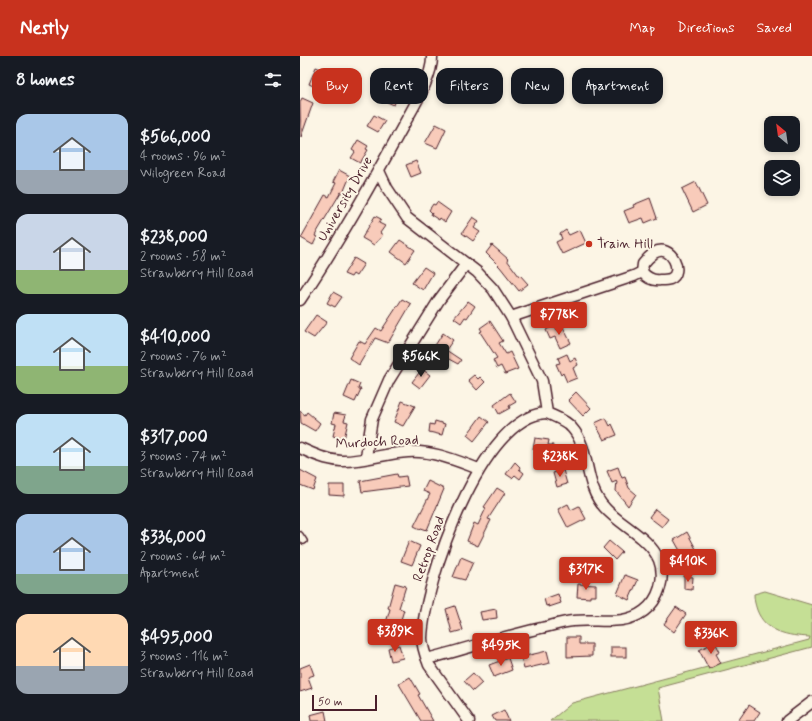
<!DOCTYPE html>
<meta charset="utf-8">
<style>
:root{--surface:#171b24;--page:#20242c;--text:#f1f3f6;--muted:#9ea1a6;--accent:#c8321e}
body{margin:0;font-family:Mynerve,sans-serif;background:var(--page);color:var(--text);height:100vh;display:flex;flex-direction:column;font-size:15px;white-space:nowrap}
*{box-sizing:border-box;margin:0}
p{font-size:13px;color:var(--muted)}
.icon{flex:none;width:22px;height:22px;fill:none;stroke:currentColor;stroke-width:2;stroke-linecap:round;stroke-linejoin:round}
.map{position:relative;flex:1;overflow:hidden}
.drawer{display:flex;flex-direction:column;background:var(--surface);width:300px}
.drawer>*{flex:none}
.banner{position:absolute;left:12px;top:12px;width:380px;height:36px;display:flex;gap:8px}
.needle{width:26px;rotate:331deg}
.controls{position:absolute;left:464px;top:60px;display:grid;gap:8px}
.controls a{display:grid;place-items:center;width:36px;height:36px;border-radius:8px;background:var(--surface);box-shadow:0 2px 6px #0003;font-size:20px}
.scale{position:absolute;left:12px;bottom:10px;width:65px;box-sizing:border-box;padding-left:4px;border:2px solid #4a1f2b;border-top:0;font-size:11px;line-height:14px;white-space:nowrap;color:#4a1f2b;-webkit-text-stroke:3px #fcf5e5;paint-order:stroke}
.price{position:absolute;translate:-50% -34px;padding:0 9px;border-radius:4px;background:var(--accent);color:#fff;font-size:13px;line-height:26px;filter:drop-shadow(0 1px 2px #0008)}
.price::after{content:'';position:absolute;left:50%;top:24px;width:12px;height:9px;margin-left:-6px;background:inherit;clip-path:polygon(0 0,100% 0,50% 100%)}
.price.active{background:#222;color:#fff}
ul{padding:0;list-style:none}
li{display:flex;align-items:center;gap:12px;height:100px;padding:0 16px}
li span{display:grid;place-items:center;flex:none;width:112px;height:80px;border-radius:12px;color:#555}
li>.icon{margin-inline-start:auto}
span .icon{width:48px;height:48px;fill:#fffc;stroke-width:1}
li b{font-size:17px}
h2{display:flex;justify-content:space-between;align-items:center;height:48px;padding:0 16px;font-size:17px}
.pill{padding:0 14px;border-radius:12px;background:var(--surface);box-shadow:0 2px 6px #0003;font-size:14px;line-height:36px}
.pill.active{background:var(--accent);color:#fff}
header{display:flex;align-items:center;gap:24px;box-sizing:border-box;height:56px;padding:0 20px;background:var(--accent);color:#fff}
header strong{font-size:19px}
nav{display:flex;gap:22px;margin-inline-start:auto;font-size:14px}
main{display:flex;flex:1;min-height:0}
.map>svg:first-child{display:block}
.green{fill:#c5df95;stroke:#887f60}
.building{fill:#f8cbba;stroke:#4a1f2b}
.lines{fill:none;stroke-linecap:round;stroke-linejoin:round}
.service-casing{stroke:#4a1f2b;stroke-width:8}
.minor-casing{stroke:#4a1f2b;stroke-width:13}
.service{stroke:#fcf5e5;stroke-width:5}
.minor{stroke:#fcf5e5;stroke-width:10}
.poi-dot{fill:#c8321e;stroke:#fcf5e5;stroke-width:1.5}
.labels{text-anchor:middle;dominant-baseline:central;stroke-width:4;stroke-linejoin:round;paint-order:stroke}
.street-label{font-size:14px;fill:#4a1f2b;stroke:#fcf5e5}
.poi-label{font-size:14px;fill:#4a1f2b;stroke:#fcf5e5;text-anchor:start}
</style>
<header>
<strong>Nestly</strong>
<nav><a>Map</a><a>Directions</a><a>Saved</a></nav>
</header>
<main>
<section class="drawer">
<h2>8 homes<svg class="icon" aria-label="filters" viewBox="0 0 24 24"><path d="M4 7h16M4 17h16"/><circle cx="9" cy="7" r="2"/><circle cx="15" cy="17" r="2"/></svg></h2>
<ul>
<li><span style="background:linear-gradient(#a9c7e8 70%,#9aa5b1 0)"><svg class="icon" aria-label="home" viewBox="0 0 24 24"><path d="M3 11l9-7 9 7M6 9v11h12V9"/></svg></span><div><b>$566,000</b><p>4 rooms · 96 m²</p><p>Wilogreen Road</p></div></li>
<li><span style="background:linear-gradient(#c9d6e8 70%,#8fb573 0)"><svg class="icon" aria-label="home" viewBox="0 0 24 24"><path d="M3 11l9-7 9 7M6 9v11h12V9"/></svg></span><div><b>$238,000</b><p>2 rooms · 58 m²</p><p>Strawberry Hill Road</p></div></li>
<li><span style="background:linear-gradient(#bfe0f5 65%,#8fb573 0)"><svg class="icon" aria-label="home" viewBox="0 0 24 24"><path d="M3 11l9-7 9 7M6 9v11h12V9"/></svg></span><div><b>$410,000</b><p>2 rooms · 76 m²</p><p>Strawberry Hill Road</p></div></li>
<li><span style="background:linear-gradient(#bfe0f5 65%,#7fa58c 0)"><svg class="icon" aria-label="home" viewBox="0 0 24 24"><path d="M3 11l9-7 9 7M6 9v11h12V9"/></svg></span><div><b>$317,000</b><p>3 rooms · 74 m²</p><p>Strawberry Hill Road</p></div></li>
<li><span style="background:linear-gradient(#a9c7e8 75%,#7fa58c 0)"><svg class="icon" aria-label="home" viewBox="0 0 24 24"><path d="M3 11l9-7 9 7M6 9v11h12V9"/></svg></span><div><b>$336,000</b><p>2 rooms · 64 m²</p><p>Apartment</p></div></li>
<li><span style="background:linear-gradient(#ffd9b3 65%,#9aa5b1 0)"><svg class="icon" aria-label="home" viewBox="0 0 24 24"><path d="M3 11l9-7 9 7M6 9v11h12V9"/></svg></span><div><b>$495,000</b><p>3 rooms · 116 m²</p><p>Strawberry Hill Road</p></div></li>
</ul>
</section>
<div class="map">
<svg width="512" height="665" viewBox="0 0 512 665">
<rect width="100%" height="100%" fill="#fcf5e5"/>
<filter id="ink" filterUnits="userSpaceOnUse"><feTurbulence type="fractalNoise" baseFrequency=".025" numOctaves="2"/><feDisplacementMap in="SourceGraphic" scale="8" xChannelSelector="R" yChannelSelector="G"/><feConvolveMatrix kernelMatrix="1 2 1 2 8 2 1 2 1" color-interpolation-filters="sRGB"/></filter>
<g filter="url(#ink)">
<!-- green -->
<path class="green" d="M465,535L512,549V591L358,632L364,665H250L272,647L509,584L510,581C488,580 465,576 457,554C455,548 454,544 454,538Z"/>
<!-- building -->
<g class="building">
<path d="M16,11L28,16L23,26L27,28L24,35L9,28Z"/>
<path d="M92,27L102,33L98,45L96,44L94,49L87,46L91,39L87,37Z"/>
<path d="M2,42L13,47L1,81L0,46Z"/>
<path d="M74,59L85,65L78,76L67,70Z"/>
<path d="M136,68L146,73L137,92L125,87Z"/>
<path d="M58,84L68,90L66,93L68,94L60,107L51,102L55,96L52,94Z"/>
<path d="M116,105L121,117L111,121L106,109Z"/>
<path d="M39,114L50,120L43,137L41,136L17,176L15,180L17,181L13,189L1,182L25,139L29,141L36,127L33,126Z"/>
<path d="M396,126L407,149L393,156L382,133Z"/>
<path d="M350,142L357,162L345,167L343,162L329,167L324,155L334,151L333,149Z"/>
<path d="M137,146L151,156L145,166L140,162L139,164L131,159L132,157L129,154L133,148L135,149Z"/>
<path d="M75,160L81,163L79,167L85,170L80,177L83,179L74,189L62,182Z"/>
<path d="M173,161L179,165L174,172L180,176L173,185L162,177Z"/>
<path d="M266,174L269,179L280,174L286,187L262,198L256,186L262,183L260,178Z"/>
<path d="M100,184L115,194L106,207L91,196Z"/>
<path d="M192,189L208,203L207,204L219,220L220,219L228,228L219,235L200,211L186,197Z"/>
<path d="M54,202L64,208L56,220L53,218L51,221L44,218Z"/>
<path d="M124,211L133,217L123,234L112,227Z"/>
<path d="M33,236L42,241L35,251L27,247Z"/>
<path d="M102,243L111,248L88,287L75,282L59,309L49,302L59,285L65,288L76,272L81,275Z"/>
<path d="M168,245L175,250L167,262L165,261L161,267L154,262Z"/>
<path d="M16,259L27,266L14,282L4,276Z"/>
<path d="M190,265L203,285L199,287L206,298L210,296L218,313L205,318L201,310L197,312L193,304L197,302L180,276L182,275L180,272Z"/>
<path d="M255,269L257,274L263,271L271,287L260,292L255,281L250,283L246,274Z"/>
<path d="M143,277L153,284L146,294L161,304L158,308L132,294Z"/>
<path d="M267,298L270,305L275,302L278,309L273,312L277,322L267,326L263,317L261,319L256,308L260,307L258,302Z"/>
<path d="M122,313L130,319L120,332L112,326Z"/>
<path d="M174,319L178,323L180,321L185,326L177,334L168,324Z"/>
<path d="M51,324L60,328L58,333H61L55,346L44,341Z"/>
<path d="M276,336L291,352L283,360L268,344Z"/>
<path d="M210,337L216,346L209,350L210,352L199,358L194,349Z"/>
<path d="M102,345L115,350L103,370L94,366Z"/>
<path d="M0,355L5,359L7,356L20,367L15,375L1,367Z"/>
<path d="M34,357L46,359L44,365L48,366L44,383L33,380L36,368L32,367Z"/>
<path d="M181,360L189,366L174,385L167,379Z"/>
<path d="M306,362L310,370L312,368L317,379L304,384L295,367Z"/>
<path d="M135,365L145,368L142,379L129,376L130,368L134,369Z"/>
<path d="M235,382L249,384L248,389H253L251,397L243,395L242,399L235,398L236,393H233Z"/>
<path d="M215,406L220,411L219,413L224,417L220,423L215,419L212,422L206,418Z"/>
<path d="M318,411L322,422L325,421L329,432L336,438L328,450L316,435L317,425L312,427L307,415Z"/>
<path d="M0,414L17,423L13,434L0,429Z"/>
<path d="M263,414L267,428L257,431L253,417Z"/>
<path d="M97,418L98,421L106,420L108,430L62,436L60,425Z"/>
<path d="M128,425L144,433L127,474L121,472L120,473L114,470L130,438L123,435Z"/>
<path d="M29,429H44V440L29,439Z"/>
<path d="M197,432L205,437L188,463L191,464L178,490L167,485L174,467L178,469L186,452L184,451Z"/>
<path d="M268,448L271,454L279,450L286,463L268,472L258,453Z"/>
<path d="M355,453L368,463L362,471L349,461Z"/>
<path d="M387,476L396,493L383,500L374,484Z"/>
<path d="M109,485L120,490L112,509L101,505Z"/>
<path d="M309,485L322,496L315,504L303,492Z"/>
<path d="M161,501L173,506L165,524L153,521Z"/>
<path d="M325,519L338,524L329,544L317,538Z"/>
<path d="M384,520L393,521L392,534L384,533Z"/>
<path d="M95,527L106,530L99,552L104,554L98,573L85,570L90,553L88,552Z"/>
<path d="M278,528L296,529V540H290V542L277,541Z"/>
<path d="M258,538L261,547L249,551V549L246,550L244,543Z"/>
<path d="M155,550L163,574L152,577L146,553Z"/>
<path d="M376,551L386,558L374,576L364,568Z"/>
<path d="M196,553L197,562L182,564L180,556Z"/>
<path d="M267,581H279V588H292V600L267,601Z"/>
<path d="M415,586L420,596L416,598L421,607L409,613L399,594Z"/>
<path d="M99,589L103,602L91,605L88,592Z"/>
<rect x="311" y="591" width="15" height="10"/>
<path d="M247,595L250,607L224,613L221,601Z"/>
<path d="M208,602L212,614L194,621L189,609Z"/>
<path d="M10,608L14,619L8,621L12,632L0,636V612Z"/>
<path d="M173,617L182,627L173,635L164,625Z"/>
<path d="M110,621L120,638L118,639L133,665H121L99,628Z"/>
<path d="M449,649L460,656L454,665H438Z"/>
<path d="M204,654L209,665H195L192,660Z"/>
<path d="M25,655L27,665H11L10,659Z"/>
</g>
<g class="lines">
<!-- service casing -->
<g class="service-casing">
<path id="service" d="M0,479L4,485"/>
</g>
<!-- minor casing -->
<g class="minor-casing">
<g id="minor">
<path d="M79,115L87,132L107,162L177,216L193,233L211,261L242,325L247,357C255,361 266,364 272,372C291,393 283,429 305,452C321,470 349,481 359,504C366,522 359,544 344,555C323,571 297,562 273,565C262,566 251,570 241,572C202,581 165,593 127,603"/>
<path d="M0,244C37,189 70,130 102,72C112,53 133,21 132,0"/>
<path d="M211,261L334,220L342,216L343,208C346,204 350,200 354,197C371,186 385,217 370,223C367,224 363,224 360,224C352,225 347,222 342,216"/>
<path d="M0,392C13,398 26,404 41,405C60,406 87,397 108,396C132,394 157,405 179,413"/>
<path d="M66,401L72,363L89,324L139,244L166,208"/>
<path d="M169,665L129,609C126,601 122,591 122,582C124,527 182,358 247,357"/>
<path d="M487,665L512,646"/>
</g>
</g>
<!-- service -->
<use href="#service" class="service"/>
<!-- minor -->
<use href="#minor" class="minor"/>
</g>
</g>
<!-- markers -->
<circle class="poi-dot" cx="289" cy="188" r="4"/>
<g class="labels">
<!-- street labels -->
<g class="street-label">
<text transform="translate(45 143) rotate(-60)">University Drive</text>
<text transform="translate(77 386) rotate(-3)">Murdoch Road</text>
<text transform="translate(129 493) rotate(-70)">Retrop Road</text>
</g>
<!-- poi labels -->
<g class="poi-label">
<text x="297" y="188">Train Hill</text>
</g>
</g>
</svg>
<div class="controls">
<a><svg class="needle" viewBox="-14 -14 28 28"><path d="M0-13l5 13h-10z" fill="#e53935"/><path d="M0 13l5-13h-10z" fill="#9ea1a6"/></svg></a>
<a><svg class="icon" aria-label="layers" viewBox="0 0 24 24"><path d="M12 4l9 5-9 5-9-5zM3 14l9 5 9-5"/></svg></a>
</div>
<div class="scale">50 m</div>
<b class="price" style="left:259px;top:280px">$778K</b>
<b class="price active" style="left:121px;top:322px">$566K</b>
<b class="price" style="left:260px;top:422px">$238K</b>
<b class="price" style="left:388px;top:527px">$410K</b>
<b class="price" style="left:286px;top:535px">$317K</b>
<b class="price" style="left:95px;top:597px">$389K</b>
<b class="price" style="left:411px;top:599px">$336K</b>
<b class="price" style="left:201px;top:611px">$495K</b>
<div class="banner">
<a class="pill active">Buy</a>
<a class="pill">Rent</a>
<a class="pill">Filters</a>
<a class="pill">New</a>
<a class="pill">Apartment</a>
</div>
</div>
</main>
